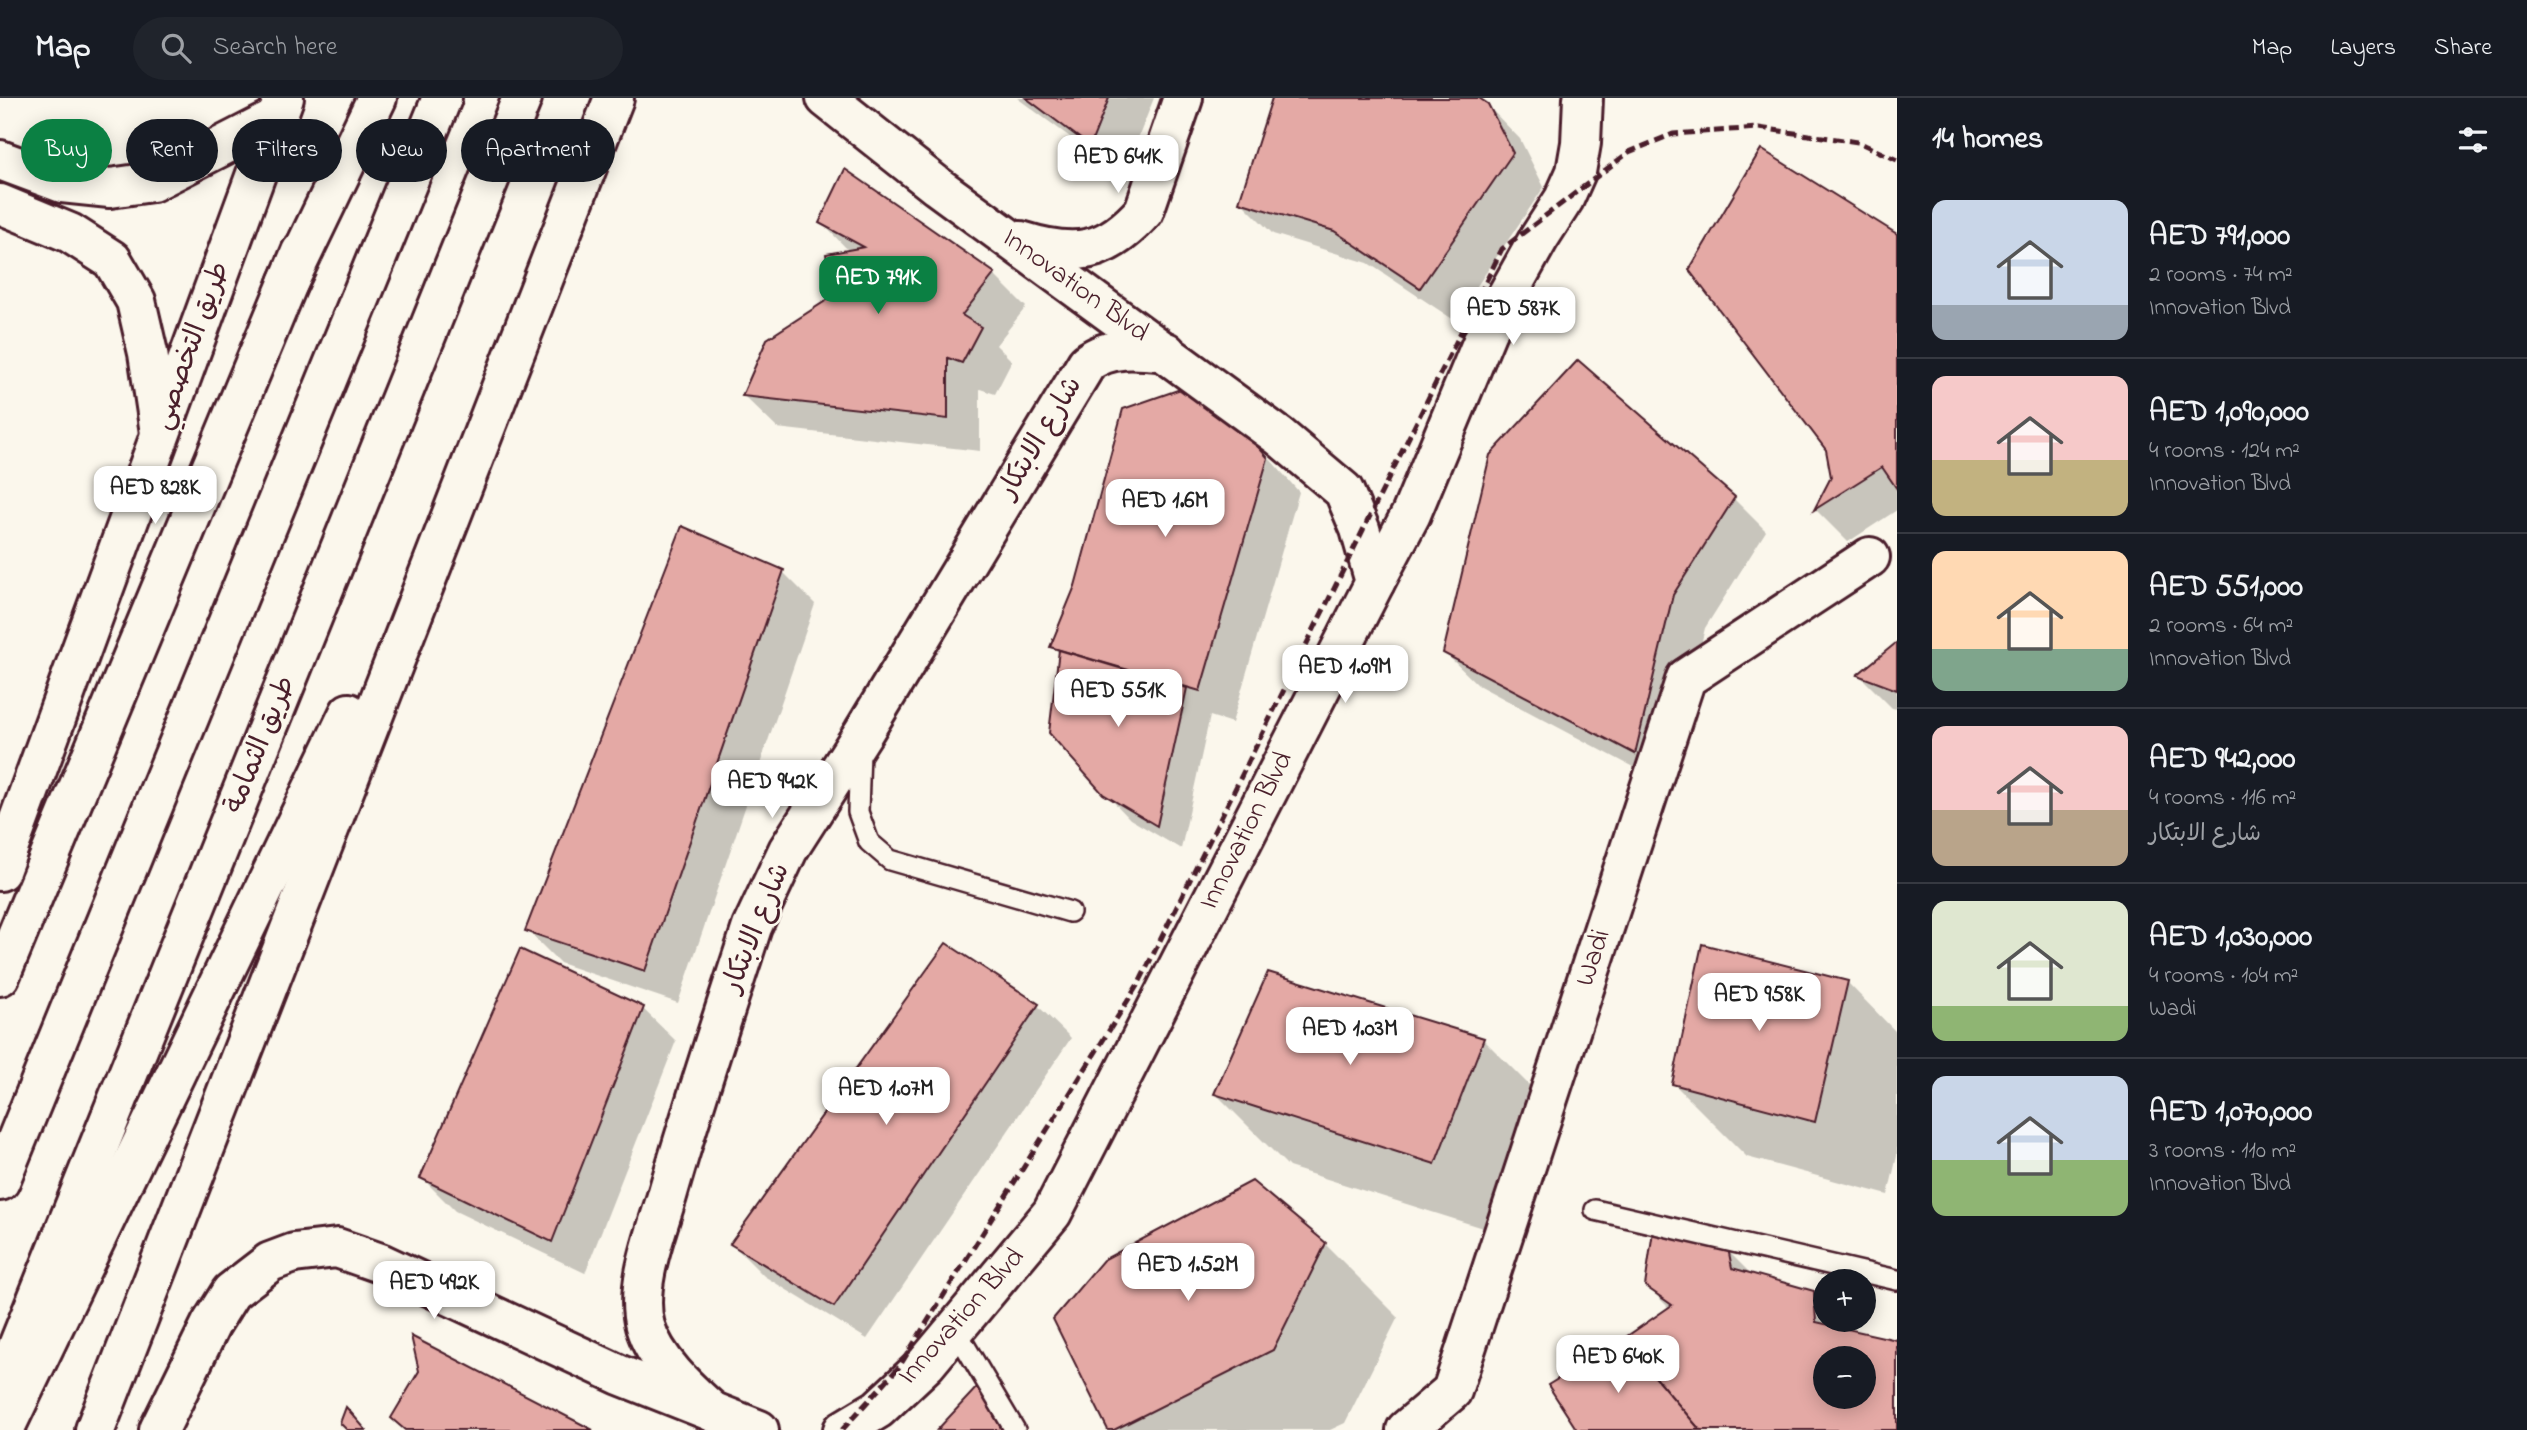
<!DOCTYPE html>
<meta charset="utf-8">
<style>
:root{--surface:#171b24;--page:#20242c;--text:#f1f3f6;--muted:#9ea1a6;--line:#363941;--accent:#0b8043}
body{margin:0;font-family:"Indie Flower","Playpen Sans Arabic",sans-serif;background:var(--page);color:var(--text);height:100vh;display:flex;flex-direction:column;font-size:26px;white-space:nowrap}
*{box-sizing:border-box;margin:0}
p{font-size:23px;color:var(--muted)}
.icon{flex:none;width:38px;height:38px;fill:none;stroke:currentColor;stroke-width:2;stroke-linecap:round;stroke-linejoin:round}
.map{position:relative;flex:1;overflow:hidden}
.side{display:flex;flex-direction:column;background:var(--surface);width:630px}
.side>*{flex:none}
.banner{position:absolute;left:21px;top:21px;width:665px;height:63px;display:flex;gap:14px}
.fabs{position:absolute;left:1813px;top:1171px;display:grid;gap:14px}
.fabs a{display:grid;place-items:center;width:63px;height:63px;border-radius:50%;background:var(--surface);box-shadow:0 4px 18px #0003;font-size:35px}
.price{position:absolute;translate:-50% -60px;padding:0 16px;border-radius:14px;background:#fff;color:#222;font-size:23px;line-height:46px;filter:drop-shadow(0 2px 4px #0008)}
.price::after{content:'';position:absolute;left:50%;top:42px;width:21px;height:16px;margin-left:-10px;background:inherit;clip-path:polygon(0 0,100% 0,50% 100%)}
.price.active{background:var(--accent);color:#fff}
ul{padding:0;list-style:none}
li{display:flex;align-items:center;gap:21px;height:175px;padding:0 35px}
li+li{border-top:2px solid var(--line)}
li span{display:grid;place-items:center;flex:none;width:196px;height:140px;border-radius:14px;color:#555}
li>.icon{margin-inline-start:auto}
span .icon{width:84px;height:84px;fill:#fffc;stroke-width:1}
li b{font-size:30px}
h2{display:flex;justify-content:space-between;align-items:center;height:84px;padding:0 35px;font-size:30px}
.tag{padding:0 24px;border-radius:32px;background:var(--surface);box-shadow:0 4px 18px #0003;font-size:24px;line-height:63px}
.tag.active{background:var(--accent);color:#fff}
header{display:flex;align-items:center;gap:42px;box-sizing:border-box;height:98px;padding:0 35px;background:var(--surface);border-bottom:2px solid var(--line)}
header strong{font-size:33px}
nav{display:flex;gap:38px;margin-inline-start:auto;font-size:24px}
.search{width:490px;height:63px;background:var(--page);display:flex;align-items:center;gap:18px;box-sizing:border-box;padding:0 24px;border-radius:38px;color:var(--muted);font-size:26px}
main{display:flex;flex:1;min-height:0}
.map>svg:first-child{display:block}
.shadow{fill:#0003;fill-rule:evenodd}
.building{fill:#e4a9a5;stroke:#4a1f2b;stroke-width:2;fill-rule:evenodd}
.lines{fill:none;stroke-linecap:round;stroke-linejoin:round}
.lane-casing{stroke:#4a1f2b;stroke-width:24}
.street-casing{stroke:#4a1f2b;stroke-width:44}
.secondary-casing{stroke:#4a1f2b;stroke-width:44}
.primary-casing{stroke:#4a1f2b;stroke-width:44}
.lane{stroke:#fbf7ec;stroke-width:19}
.street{stroke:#fbf7ec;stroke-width:38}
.secondary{stroke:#fbf7ec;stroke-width:38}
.primary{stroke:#fbf7ec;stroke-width:38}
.rail{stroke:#4a1f2b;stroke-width:5;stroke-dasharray:10 5;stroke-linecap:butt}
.labels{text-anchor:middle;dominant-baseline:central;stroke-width:5;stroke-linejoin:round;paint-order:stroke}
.street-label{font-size:28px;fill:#4a1f2b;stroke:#fbf7ec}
</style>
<header>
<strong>Map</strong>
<div class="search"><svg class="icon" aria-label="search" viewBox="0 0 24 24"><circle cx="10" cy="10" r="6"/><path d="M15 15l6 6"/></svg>Search here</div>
<nav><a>Map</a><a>Layers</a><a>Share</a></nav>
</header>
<main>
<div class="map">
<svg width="1897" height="1332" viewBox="0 0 1897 1332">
<rect width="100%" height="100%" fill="#fbf7ec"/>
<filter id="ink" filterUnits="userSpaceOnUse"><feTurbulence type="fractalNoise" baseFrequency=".0143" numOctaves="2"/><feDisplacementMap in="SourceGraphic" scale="14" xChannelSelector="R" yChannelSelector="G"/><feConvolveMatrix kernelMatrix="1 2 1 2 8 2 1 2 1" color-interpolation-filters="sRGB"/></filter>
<g filter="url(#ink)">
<!-- shadow -->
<g class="shadow">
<path d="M1017,0H1154L1123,78Z"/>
<path d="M1273,0H1475L1487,7L1520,41L1544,89L1454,222L1368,165L1273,136L1241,104Z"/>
<path d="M846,73L994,177L1026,209L996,247L1012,263L995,296L980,291V353L777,330L744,298L835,198L850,154L821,124Z"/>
<path d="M1897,139V412L1848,444L1816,412L1833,379Z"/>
<path d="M1233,319L1299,394L1232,625L1210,618L1181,751L1130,721L1105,695L1061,557L1052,548L1076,489Z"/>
<path d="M1734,401L1766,433L1705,530L1667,687L1478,587L1445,555Z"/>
<path d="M783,474L815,506L678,905L560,865L527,832Z"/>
<path d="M1897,547V611L1892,610L1860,578Z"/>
<path d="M946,847L1038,908L1071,940L867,1241L764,1178L732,1146Z"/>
<path d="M1269,876L1483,941L1557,1015L1508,1138L1289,1069L1216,996Z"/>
<path d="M1847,884L1897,935V1058L1888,1097L1747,1059L1674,986Z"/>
<path d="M643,911L676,943L585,1175L455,1113L422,1080Z"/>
<path d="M1325,1146L1398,1219L1345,1325L1330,1332H1110Z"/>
<path d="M1727,1152L1753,1178L1813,1195L1825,1206V1222H1840L1846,1227V1232L1897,1244V1332H1579L1622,1243L1670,1211L1646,1187ZM1825,1260H1864V1298H1825Z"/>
</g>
<!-- building -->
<g class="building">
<path d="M1026,0H1109L1090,48Z"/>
<path d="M1272,0H1479L1488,6L1513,55L1420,190L1334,133L1239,104Z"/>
<path d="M1761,51L1897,136V391L1882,369L1814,412L1831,379L1826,352L1689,172Z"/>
<path d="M845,71L995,175L962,217L981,229L962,265L948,260V321L742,298L767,241L833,198L826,156L864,149L819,125Z"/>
<path d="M1578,262L1735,399L1673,497L1635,656L1443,555L1490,357Z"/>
<path d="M1201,284L1268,360L1200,593L1050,549L1075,488L1123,311Z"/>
<path d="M682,428L784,472L645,873L525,833Z"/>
<path d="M1897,544V592L1857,577Z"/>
<path d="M1059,552L1187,590L1157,728L1103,696L1049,635Z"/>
<path d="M946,845L1039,906L834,1209L730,1146Z"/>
<path d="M1702,846L1848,883L1815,1024L1672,986Z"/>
<path d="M520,851L644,909L552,1144L420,1080Z"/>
<path d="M1268,874L1484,940L1435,1066L1214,996Z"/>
<path d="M1252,1083L1326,1145L1273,1252L1114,1332H1108L1053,1221L1103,1162Z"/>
<path d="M1653,1133L1728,1150L1732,1170L1814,1193L1816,1224L1897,1242V1332H1700L1623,1241L1672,1207L1645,1188ZM1825,1260H1864V1298H1825Z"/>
<path d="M411,1238L593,1332H405L391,1320L419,1273Z"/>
<path d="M1623,1241L1700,1332H1577L1548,1287Z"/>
<path d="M979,1287L1002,1332H937Z"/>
<path d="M346,1309L366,1332H347L340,1325Z"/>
</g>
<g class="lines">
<!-- lane casing -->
<g class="lane-casing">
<g id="lane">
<path d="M860,653L858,714L869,744L890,762L1070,814"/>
<path d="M1595,1112L1897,1182"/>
<path d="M955,1231L1015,1332"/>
</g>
</g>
<!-- street casing -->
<g class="street-casing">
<g id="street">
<path d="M826,0L937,88L1280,339L1344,393L1360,431L1375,484L1052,1115L926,1266L878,1311L843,1332"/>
<path d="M0,62L62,85L110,90L152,84L275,21"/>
<path d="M0,106L70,135L112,162L136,203L148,255L160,335"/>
<path d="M1021,143C1075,160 1106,156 1144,113L1183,0"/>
<path d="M1375,484L1411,416L1487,233L1539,140L1564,101L1576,74L1581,45L1583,0"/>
<path d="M713,1314C687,1291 655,1262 645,1228C634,1190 656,1135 667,1098C693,1007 723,918 752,829L788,752L863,635L1087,265C1111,247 1138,251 1166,254"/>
<path d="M159,1332L211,1226L231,1194L270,1164L294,1155L337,1150L380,1165L620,1277L759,1332"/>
<path d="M1406,1332L1452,1293L1686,580L1870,459"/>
</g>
</g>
<!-- secondary casing -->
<g class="secondary-casing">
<g id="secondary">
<path d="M0,773L284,0"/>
<path d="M0,878L301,154"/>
</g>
</g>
<!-- primary casing -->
<g class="primary-casing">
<g id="primary">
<path d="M288,185L377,0"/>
<path d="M0,1083L442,0"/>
<path d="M0,1293L522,0"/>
<path d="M4,1332L349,615"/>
<path d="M95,1332L614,0"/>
</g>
</g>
<!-- lane -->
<use href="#lane" class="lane"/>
<!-- street -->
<use href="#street" class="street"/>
<!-- secondary -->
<use href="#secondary" class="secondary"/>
<!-- primary -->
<use href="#primary" class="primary"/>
<!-- rail -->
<path class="rail" d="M842,1332L899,1269L1140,883L1502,151L1629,54L1673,36L1759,30L1858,44L1897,62"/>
</g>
</g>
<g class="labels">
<!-- street labels -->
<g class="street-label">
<text transform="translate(1075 188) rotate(36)">Innovation Blvd</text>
<text transform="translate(192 248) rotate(-70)">طريق التخصصي</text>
<text transform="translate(1041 340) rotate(-59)">شارع الابتكار</text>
<text transform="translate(261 647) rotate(-68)">طريق الثمامة</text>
<text transform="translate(1247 733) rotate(-63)">Innovation Blvd</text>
<text transform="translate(757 830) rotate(-68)">شارع الابتكار</text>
<text transform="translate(1594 860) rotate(-72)">Wadi</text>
<text transform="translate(962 1219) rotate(-48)">Innovation Blvd</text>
</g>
</g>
</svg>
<div class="fabs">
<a>+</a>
<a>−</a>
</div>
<b class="price" style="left:1118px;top:97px">AED 641K</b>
<b class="price active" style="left:878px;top:218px">AED 791K</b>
<b class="price" style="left:1513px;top:249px">AED 587K</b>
<b class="price" style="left:155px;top:428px">AED 828K</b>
<b class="price" style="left:1165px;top:441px">AED 1.6M</b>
<b class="price" style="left:1345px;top:607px">AED 1.09M</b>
<b class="price" style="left:1118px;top:631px">AED 551K</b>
<b class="price" style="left:772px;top:722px">AED 942K</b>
<b class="price" style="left:1759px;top:935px">AED 958K</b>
<b class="price" style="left:1350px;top:969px">AED 1.03M</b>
<b class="price" style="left:886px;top:1029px">AED 1.07M</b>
<b class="price" style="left:1188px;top:1205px">AED 1.52M</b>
<b class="price" style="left:434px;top:1223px">AED 492K</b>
<b class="price" style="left:1618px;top:1297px">AED 640K</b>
<div class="banner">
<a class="tag active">Buy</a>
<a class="tag">Rent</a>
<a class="tag">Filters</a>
<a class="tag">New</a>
<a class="tag">Apartment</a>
</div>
</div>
<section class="side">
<h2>14 homes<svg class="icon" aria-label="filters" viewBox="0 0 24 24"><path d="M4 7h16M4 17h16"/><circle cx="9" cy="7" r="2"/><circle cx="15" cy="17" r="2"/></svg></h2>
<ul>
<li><span style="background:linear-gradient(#c9d6e8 75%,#9aa5b1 0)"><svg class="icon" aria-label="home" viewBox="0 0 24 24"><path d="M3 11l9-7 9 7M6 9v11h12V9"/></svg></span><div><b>AED 791,000</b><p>2 rooms · 74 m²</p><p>Innovation Blvd</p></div></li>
<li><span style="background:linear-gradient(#f6c9c9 60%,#c2b280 0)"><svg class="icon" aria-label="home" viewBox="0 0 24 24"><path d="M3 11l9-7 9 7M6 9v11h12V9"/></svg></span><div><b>AED 1,090,000</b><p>4 rooms · 124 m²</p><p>Innovation Blvd</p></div></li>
<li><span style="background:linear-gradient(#ffd9b3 70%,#7fa58c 0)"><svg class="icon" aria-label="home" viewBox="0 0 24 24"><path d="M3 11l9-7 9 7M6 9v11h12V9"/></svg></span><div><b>AED 551,000</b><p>2 rooms · 64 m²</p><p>Innovation Blvd</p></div></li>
<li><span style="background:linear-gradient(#f6c9c9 60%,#b9a48a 0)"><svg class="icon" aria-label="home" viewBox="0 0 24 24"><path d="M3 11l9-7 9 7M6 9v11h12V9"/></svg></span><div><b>AED 942,000</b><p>4 rooms · 116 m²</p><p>شارع الابتكار</p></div></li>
<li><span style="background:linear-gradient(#dfe7d0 75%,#8fb573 0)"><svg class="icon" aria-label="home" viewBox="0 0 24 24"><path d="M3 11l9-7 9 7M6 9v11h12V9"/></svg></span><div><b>AED 1,030,000</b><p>4 rooms · 104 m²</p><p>Wadi</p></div></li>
<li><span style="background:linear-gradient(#c9d6e8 60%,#8fb573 0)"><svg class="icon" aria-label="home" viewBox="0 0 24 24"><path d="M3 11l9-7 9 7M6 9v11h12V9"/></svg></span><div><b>AED 1,070,000</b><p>3 rooms · 110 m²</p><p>Innovation Blvd</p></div></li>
</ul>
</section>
</main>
